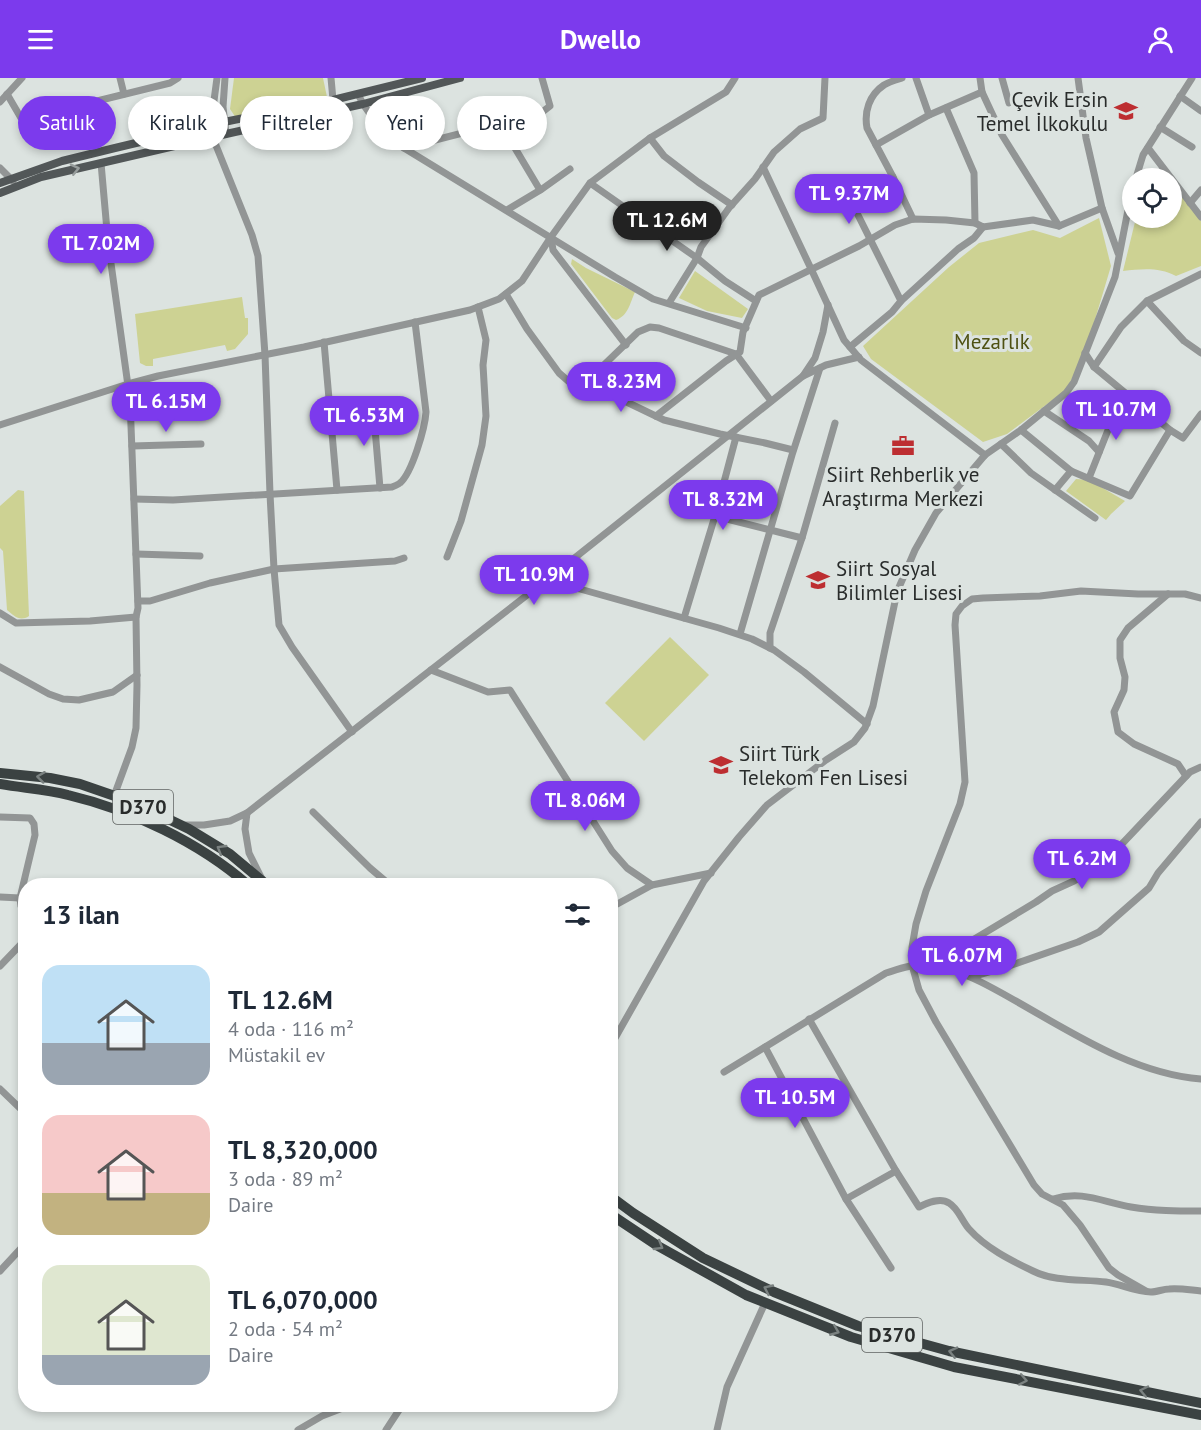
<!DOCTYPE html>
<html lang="tr">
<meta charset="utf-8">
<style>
:root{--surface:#fff;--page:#f2f2f3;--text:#1f2937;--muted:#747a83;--accent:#7c3aed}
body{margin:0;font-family:"PT Sans",sans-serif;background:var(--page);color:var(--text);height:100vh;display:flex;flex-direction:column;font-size:22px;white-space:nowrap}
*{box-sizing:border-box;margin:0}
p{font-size:20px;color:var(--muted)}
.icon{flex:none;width:33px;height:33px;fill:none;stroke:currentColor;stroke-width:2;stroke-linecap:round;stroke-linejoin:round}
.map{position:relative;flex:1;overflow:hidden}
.drawer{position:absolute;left:18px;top:800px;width:600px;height:534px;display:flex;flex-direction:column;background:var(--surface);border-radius:24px;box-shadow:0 3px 9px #0003}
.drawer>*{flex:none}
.top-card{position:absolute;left:18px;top:18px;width:600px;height:54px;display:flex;gap:12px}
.tools{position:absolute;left:1122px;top:90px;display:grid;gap:12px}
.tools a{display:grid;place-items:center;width:60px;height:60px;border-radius:50%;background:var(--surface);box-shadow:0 3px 9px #0003;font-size:30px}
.price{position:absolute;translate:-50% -51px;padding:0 14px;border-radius:21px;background:var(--accent);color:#fff;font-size:20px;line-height:39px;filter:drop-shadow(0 2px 3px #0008)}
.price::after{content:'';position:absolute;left:50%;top:36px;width:18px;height:14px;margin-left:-9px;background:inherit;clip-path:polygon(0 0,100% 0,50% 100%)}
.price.current{background:#222;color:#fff}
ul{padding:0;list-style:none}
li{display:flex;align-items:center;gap:18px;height:150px;padding:0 24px}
li span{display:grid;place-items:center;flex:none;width:168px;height:120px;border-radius:18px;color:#555}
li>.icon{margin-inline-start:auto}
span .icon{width:72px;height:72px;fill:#fffc;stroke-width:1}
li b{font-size:26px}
h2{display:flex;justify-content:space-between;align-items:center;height:72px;padding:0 24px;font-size:26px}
.pill{padding:0 21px;border-radius:27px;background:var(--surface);box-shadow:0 3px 9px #0003;font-size:21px;line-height:54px}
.pill.current{background:var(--accent);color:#fff}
header{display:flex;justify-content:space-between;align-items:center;height:78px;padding:0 24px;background:var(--accent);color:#fff;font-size:27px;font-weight:600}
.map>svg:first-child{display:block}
.green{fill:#cdd293}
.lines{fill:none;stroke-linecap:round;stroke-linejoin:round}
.minor{stroke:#929595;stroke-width:7}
.major{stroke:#525758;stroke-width:8}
.highway{stroke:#3b4242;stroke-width:10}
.oneway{stroke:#979d9c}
.oneway2{stroke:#7b8281}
.labels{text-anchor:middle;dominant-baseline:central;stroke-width:6;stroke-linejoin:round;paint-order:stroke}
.shield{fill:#dce3e0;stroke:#5f6361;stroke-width:1.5}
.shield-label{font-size:20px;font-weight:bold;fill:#292c2b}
.poi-label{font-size:21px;fill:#292c2b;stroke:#dce3e0;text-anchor:start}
.park-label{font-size:21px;fill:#4e5112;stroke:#dce3e0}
</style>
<header><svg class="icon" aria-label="menu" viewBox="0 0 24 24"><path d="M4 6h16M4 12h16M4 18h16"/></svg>Dwello<svg class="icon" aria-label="person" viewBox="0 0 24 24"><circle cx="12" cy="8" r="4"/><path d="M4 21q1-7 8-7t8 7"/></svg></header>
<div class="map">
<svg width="1201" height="1352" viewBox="0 0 1201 1352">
<rect width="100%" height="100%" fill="#dce3e0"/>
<!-- green -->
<g class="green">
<path d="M234,0H323L327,19L236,40L230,31Z"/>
<path d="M1172,106L1201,143V188L1176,198C1159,189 1142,191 1123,193L1136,140H1172Z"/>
<path d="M1099,140L1111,188L1085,275L1066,312L1007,356L983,364L871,281L863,268L949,189L979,165L1033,152L1060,160Z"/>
<path d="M572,181L586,190L635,214C630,225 628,238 616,242L612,240L571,186Z"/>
<path d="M695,193L748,231L742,240L707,233L679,220Z"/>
<path d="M242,219L245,240H248V256L235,271L227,273L225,267L153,281V288H146L140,285L135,236Z"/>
<path d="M1076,401L1089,402L1125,423L1111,436L1106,442L1066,413Z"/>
<path d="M18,412L24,413L29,538C20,544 14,538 7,532L3,473L0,470V428Z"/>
<path d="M670,559L709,597L644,663L605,625Z"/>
</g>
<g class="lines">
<!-- minor -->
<g class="minor">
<path d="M120,0L124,16"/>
<path d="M225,0L223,29L226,56"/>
<path d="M331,0L333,22"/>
<path d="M902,0C896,2 889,4 884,7C869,17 864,34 867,50L893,99L913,141"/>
<path d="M916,0L929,37"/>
<path d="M980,0L982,14L1002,57L1059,148"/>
<path d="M1002,0L1009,25"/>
<path d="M1078,0L1086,60L1102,130"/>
<path d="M7,16L21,40L97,23L170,5L178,0"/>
<path d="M358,16L363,26L386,59L615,199L653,221L746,250"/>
<path d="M1180,18L1201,33"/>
<path d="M0,24L22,0"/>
<path d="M946,30L974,95L975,145"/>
<path d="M500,45L540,112"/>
<path d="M1160,49L1192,69"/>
<path d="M213,60L252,157L258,178L265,277L270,416L274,491L279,547L292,569L352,654"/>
<path d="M650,60L664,78L698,104L732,127"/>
<path d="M199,62L213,30L217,0"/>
<path d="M876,67L929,37L982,14"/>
<path d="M404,70L541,35L550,28L542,0"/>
<path d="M1148,70L1171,100"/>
<path d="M763,89L813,195L844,262L861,282L985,377"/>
<path d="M0,90L13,103"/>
<path d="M893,99L855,115L851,119V123L901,223"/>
<path d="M1136,100L1143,77L1192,0"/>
<path d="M1172,101L1201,139"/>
<path d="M590,105L697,180L725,203L756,223"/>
<path d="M1190,125L1201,112"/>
<path d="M507,132L542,111L570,91"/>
<path d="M551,159L553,172L626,267"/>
<path d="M506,216L527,251L559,295L574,308L593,314L612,317L664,342L720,356L765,365L793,372"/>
<path d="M1147,223L1184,263L1201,275"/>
<path d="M669,225L697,180L701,169L729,130L755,101L774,74L800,51L823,40L825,0"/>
<path d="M828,227L823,254L815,280L803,298L826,287L859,279"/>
<path d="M324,264L337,412"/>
<path d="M850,269L892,234L901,223L958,171L974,160L983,149"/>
<path d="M1085,275L1094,289L1170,352"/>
<path d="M1094,289L1121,249L1147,223L1201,196"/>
<path d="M580,310L638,254L650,249L659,250L736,276L771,323"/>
<path d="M373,327L380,410"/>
<path d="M1044,333L1089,363L1099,374"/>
<path d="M656,338L726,283L740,274L743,254L759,217L859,168L895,147L913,141L946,142L975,145L983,149L1033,142L1059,148L1102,130L1118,175"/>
<path d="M0,347L128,306L158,298L304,269L470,232L499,221L522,203L551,159L590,105L650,60L726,14L735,0"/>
<path d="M1021,352L1071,393L1130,418L1170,352L1183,360L1201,336"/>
<path d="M1001,366L1031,395L1095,440"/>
<path d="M132,368L201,366"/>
<path d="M1089,400L1112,342L1129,317"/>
<path d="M1055,412L1071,393"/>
<path d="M134,421L173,422L392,409C392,409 400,406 400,405C412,395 425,350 426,334L415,244"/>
<path d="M715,438L802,460"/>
<path d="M136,476L200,478"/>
<path d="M447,479L461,443L482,367L486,338L483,287L486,262L478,229"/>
<path d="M551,499L580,511L719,550L752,561L774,572L804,594L867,646"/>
<path d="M1168,516L1128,550L1120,562V580L1125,599L1124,612L1114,634L1118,654L1134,666L1178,686L1186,698"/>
<path d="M138,523H150L210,505L274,491L395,483L404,480"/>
<path d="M0,535L16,545L90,543L136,539L138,530L130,322L108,164L101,85"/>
<path d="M684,540L715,438L736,359"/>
<path d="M740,556L792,377L820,290"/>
<path d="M770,570V555L802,460L835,345"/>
<path d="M0,589L49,616L63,621L79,622L113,614L137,597"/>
<path d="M431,592L488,614L510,612L612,773L627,790L652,807L711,795"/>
<path d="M114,718L132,669L136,650L137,607L136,539"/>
<path d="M313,734L370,790L390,807"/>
<path d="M247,735L567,486L803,298"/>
<path d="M0,739L30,740L34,746L35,757L20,820L21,828L26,838"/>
<path d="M186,747H204L230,743L247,735L245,751L249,775L262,801"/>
<path d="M0,819L20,820"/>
<path d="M610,830L652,807"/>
<path d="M931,887L1036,824L1052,813L1074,803L1102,787L1190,694L1201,689"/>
<path d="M0,888L26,861"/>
<path d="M972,899L1006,889L1078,864L1099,854L1149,810L1158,795L1201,744"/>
<path d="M809,941L896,1093L919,1129C927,1125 940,1119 949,1125C958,1130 962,1143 969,1151C986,1170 1010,1182 1033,1193C1055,1204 1082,1201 1106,1204C1121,1206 1135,1214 1151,1214C1157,1214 1163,1211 1169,1211C1180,1210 1190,1212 1201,1213"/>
<path d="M610,969L704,803L739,759L767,727L826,682L854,664L865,650L873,628L897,514L915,472L936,435L985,377L1021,352L1066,315L1074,304L1115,199L1129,127L1132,113"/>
<path d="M765,969L846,1121L891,1190"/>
<path d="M724,994L886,895C899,891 912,886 926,887C958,890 986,906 1014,922C1071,954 1134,996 1201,1001"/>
<path d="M0,1011L26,1036"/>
<path d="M846,1121L896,1093"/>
<path d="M1053,1121C1083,1112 1102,1124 1131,1129C1155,1133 1177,1133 1201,1133"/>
<path d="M0,1193L26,1165"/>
<path d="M1146,1213L1118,1197L1109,1190L1080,1147L1063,1127L1042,1116L1034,1107L936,944L919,912L912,887V869L916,846L926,813L960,726L965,704L955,547L956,536L962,528L972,521L983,520L1040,518L1081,513L1138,516H1185L1201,520"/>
<path d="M298,1352L322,1338L353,1326"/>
<path d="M386,1352L403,1326"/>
<path d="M717,1352L727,1309L765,1225"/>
</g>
<!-- major -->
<g class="major">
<path d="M0,105L62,83L115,70L224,44L333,22L422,0"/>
<path d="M0,115L41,99L226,56L363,26L460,0"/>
</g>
<!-- highway -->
<g class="highway">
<path d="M0,695L50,700L80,706L135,725L189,751L230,776L267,807"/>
<path d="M0,706C22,710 46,711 68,717C131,732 199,764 248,807"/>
<path d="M610,1118L633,1135L703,1180L774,1214L858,1248L949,1273L1201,1325"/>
<path d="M610,1136L658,1168L746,1217L851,1259L954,1289L1201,1337"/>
</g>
</g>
<!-- one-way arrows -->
<defs><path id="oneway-chevron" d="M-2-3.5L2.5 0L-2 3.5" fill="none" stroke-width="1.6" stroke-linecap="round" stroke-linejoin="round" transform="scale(1.5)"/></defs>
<use class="oneway" href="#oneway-chevron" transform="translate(75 91) rotate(-13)"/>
<g class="oneway2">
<use href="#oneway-chevron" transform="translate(41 699) rotate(-173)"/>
<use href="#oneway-chevron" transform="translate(221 771) rotate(-149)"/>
<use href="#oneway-chevron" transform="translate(659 1168) rotate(31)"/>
<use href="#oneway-chevron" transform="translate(768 1211) rotate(-155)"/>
<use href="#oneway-chevron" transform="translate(835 1253) rotate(22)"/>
<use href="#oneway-chevron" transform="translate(953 1274) rotate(-167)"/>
<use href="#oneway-chevron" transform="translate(1023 1302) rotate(11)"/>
<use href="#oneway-chevron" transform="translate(1144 1313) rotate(-168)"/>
</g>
<!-- icons -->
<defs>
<g id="school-bare" transform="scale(1.8)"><path d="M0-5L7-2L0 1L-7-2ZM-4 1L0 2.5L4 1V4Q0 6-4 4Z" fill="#bd2e31" stroke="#dce3e0" stroke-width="2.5" paint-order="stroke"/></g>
<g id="office-bare" transform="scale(1.8)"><path d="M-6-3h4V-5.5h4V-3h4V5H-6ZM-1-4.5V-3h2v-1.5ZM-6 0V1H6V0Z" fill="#bd2e31" stroke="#dce3e0" stroke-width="2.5" paint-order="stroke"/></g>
</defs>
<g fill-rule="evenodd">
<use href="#school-bare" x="1126" y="33"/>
<use href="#office-bare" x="903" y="368"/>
<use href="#school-bare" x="818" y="502"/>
<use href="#school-bare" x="721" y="687"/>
</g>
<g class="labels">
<!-- shield labels -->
<g class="shield">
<rect x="113" y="712" width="60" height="34" rx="4.5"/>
<rect x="862" y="1240" width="60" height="34" rx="4.5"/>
</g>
<g class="shield-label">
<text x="143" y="729">D370</text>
<text x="892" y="1257">D370</text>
</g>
<!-- poi labels -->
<g class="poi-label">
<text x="1108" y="21" text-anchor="end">Çevik Ersin<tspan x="1108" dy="24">Temel İlkokulu</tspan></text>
<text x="903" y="396" text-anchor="middle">Siirt Rehberlik ve<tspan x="903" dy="24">Araştırma Merkezi</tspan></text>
<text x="836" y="490">Siirt Sosyal<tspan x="836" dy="24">Bilimler Lisesi</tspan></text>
<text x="739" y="675">Siirt Türk<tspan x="739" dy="24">Telekom Fen Lisesi</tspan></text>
</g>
<!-- park labels -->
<g class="park-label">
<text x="992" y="263">Mezarlık</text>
</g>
</g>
</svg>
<div class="tools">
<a><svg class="icon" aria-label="locate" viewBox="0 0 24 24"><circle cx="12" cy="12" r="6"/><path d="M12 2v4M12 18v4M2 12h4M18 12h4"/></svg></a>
</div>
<b class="price" style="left:849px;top:147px">TL 9.37M</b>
<b class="price current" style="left:667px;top:174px">TL 12.6M</b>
<b class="price" style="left:101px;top:197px">TL 7.02M</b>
<b class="price" style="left:621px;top:335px">TL 8.23M</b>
<b class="price" style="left:166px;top:355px">TL 6.15M</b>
<b class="price" style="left:1116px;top:363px">TL 10.7M</b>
<b class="price" style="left:364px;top:369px">TL 6.53M</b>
<b class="price" style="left:723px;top:453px">TL 8.32M</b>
<b class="price" style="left:534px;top:528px">TL 10.9M</b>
<b class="price" style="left:585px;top:754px">TL 8.06M</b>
<b class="price" style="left:1082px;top:812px">TL 6.2M</b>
<b class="price" style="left:962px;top:909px">TL 6.07M</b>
<b class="price" style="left:795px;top:1051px">TL 10.5M</b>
<div class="top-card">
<a class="pill current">Satılık</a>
<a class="pill">Kiralık</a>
<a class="pill">Filtreler</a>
<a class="pill">Yeni</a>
<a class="pill">Daire</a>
</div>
<section class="drawer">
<h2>13 ilan<svg class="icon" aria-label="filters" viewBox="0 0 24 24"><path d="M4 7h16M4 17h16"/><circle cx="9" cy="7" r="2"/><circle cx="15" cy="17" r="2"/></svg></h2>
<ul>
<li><span style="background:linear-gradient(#bfe0f5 65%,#9aa5b1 0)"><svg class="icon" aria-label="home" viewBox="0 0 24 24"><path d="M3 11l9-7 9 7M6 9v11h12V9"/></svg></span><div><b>TL 12.6M</b><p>4 oda · 116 m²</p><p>Müstakil ev</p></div></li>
<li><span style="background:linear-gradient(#f6c9c9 65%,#c2b280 0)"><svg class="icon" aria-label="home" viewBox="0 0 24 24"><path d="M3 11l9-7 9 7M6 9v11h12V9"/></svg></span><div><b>TL 8,320,000</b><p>3 oda · 89 m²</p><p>Daire</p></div></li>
<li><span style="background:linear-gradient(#dfe7d0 75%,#9aa5b1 0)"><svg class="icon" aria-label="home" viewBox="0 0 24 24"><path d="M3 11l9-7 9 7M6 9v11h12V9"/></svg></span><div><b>TL 6,070,000</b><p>2 oda · 54 m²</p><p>Daire</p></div></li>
</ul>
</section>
</div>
